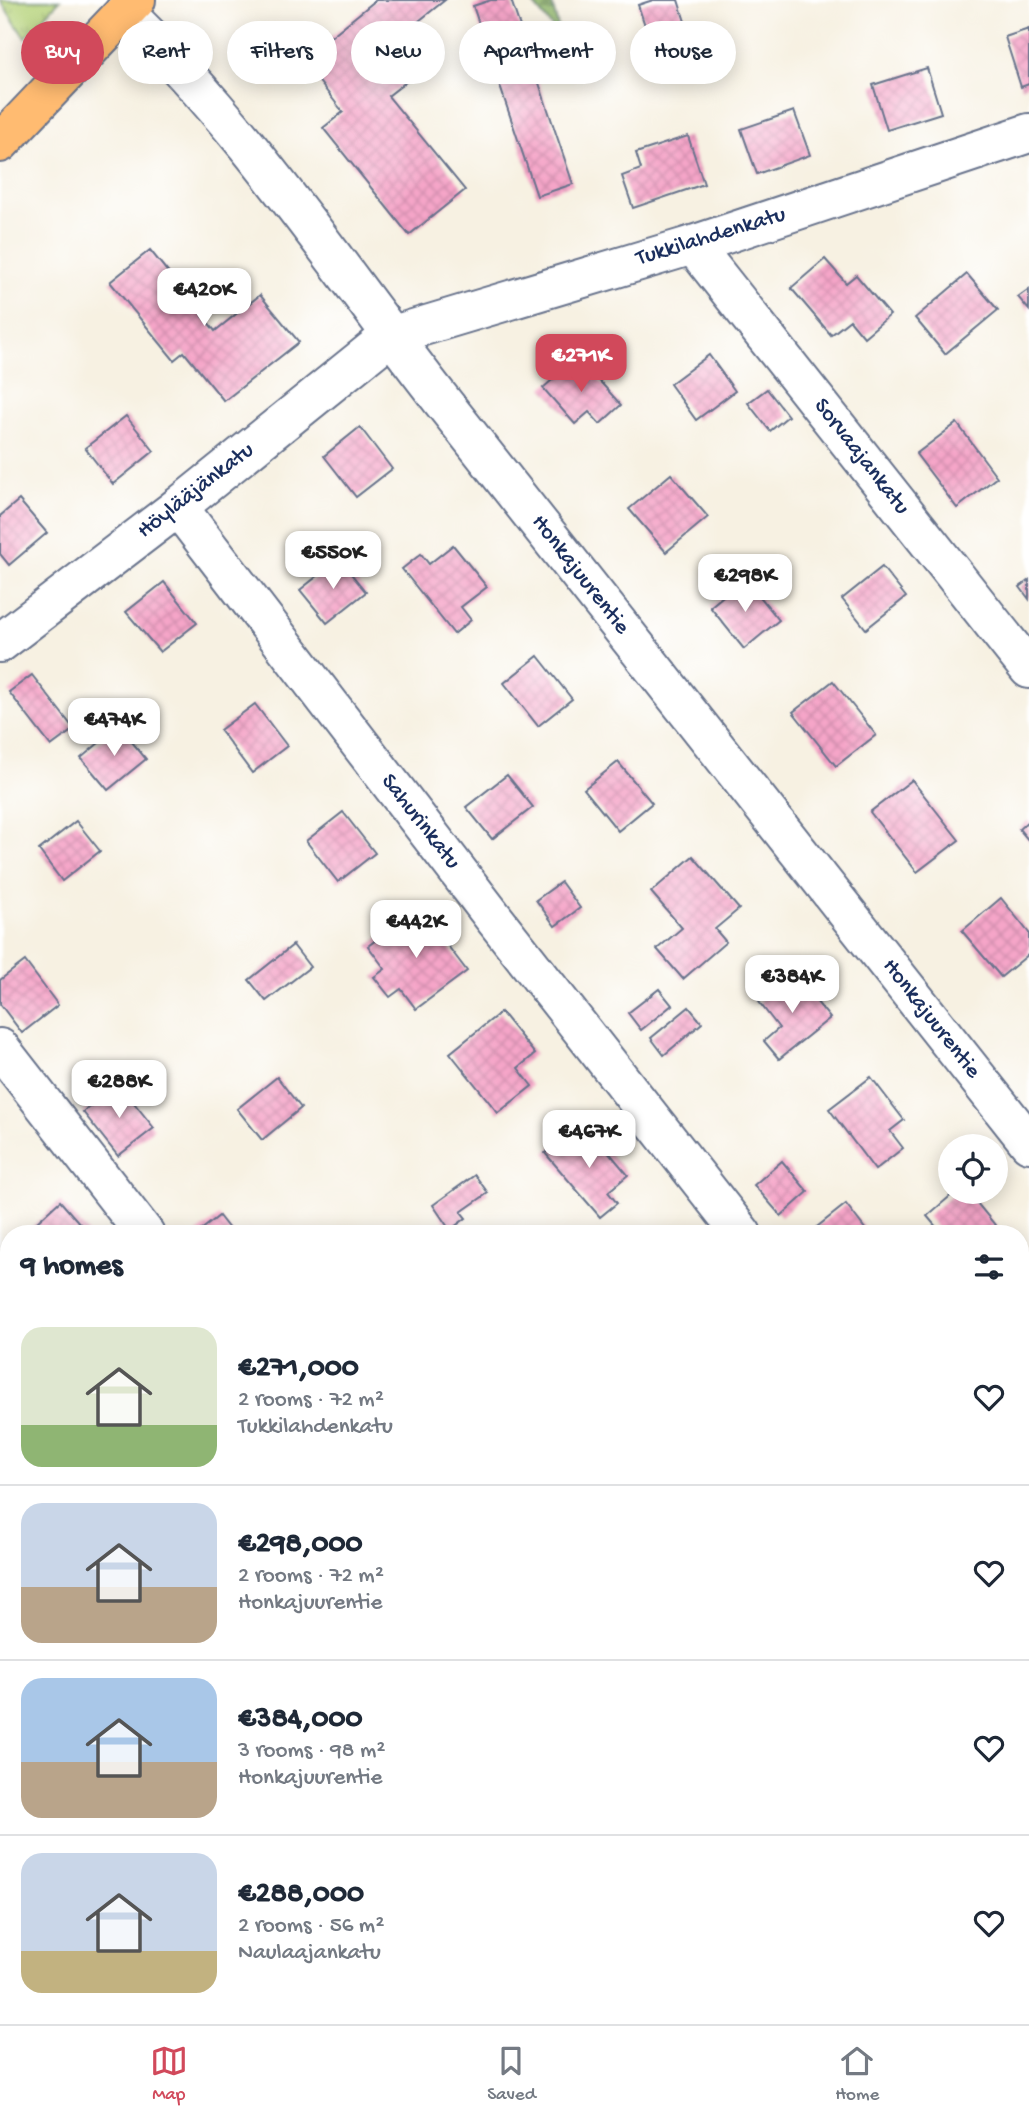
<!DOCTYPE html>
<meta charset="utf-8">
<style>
:root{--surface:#fff;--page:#f2f2f3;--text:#1f2937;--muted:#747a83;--line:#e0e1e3;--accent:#d1495b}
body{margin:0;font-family:"Gochi Hand",sans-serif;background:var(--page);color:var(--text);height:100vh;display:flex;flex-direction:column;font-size:26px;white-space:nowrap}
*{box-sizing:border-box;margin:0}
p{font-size:23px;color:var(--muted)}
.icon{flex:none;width:38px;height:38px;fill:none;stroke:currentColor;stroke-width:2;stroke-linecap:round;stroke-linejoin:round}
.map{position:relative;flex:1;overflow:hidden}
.details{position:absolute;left:0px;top:1225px;width:1029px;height:800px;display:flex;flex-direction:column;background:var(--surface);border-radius:28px 28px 0 0;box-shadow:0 4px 18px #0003}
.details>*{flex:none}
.top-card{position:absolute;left:21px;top:21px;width:987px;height:63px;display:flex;gap:14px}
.buttons{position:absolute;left:938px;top:1134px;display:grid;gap:14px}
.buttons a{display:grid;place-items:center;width:70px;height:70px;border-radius:50%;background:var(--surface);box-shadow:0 4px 18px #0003;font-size:35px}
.price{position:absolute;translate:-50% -60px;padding:0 16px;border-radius:14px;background:#fff;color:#222;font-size:23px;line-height:46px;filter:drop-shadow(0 2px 4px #0008)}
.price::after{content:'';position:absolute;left:50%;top:42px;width:21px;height:16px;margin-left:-10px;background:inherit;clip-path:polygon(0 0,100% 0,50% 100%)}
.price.active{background:var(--accent);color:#fff}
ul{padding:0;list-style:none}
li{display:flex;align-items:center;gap:21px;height:175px;padding:0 21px}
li+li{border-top:2px solid var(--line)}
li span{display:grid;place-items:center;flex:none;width:196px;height:140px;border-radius:21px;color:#555}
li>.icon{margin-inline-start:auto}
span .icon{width:84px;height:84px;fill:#fffc;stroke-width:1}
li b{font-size:30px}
h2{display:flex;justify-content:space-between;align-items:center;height:84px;padding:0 21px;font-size:30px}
.chip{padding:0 24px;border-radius:32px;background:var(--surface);box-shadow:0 4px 18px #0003;font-size:24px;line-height:63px}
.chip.active{background:var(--accent);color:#fff}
.dock{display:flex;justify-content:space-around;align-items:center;height:98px;border-top:2px solid var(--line);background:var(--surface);font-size:19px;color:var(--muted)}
.dock a{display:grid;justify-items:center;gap:4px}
.dock .active{color:var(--accent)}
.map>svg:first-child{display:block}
.grass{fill:url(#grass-tufts);stroke:#68816c;stroke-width:2}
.forest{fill:url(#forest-firs);stroke:#567264;stroke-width:2}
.building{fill:url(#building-cross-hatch)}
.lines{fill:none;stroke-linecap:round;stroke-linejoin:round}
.minor-casing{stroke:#68738c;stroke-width:42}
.major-casing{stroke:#68738c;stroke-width:42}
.minor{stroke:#fff;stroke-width:38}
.major{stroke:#ffbb71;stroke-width:38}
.labels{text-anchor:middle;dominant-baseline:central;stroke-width:5;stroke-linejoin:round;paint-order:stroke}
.street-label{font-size:23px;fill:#1b2f5e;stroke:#fff}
</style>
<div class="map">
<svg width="1029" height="2024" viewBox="0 0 1029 2024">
<defs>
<pattern id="grass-tufts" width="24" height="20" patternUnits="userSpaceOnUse" patternTransform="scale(1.75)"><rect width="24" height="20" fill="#b6d37a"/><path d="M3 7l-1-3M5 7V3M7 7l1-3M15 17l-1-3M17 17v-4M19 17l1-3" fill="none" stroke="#9cb56c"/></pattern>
<pattern id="forest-firs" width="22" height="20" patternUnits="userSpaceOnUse" patternTransform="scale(1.75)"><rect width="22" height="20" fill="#90b56a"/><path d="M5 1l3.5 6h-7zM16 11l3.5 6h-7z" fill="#75945a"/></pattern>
<pattern id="building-cross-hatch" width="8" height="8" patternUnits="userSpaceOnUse" patternTransform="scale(1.75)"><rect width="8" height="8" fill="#f5a5c8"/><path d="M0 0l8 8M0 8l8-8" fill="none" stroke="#d18eae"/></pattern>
</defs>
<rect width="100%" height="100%" fill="#fff"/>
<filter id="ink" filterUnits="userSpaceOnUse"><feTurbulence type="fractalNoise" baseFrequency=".0143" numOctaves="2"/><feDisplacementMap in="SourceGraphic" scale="14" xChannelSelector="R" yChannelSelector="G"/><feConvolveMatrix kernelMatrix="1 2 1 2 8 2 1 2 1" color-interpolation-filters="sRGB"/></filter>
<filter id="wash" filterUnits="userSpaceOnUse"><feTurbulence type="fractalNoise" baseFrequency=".00686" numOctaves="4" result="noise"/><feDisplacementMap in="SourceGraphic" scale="28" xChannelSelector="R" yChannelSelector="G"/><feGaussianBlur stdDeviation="1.57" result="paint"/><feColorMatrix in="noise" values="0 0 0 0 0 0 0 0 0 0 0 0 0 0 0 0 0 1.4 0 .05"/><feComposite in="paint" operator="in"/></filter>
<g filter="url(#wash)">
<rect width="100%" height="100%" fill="#f7f1e2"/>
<!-- grass -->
<path class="grass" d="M0,0H60L25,38Z"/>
<!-- forest -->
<g class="forest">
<path d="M530,0H551L561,38Z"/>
<path d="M0,1503L9,1511V2016H104L109,2024H0Z"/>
<path d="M1020,1802L1029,1805V2024H946L945,2016H1020Z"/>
<path d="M530,2016H659L663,2024H526Z"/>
</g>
<g id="blocks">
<!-- building -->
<g class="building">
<path d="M376,0H445L414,25L439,56L388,96L465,190L409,235L323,128L343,112L302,60Z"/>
<path d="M491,0H511L573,184L537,196L473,6Z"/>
<path d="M653,0H678L691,40L654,52L638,5Z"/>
<path d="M1029,29V84L1021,87L1005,37Z"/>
<path d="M927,68L941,113L887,130L873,85Z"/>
<path d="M794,111L810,155L757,174L741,129Z"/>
<path d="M688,136L704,184L633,208L622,176L641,169L636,153Z"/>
<path d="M150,250L215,331L260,295L299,342L224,401L184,352L174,360L110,282Z"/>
<path d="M825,259L846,283L856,275L890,315L864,337L850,320L831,335L791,288Z"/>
<path d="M967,274L998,310L945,354L915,318Z"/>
<path d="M1029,289V310L1018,297Z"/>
<path d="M709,355L735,391L696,420L670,384Z"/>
<path d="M578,357L621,405L600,424L589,412L575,424L543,388Z"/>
<path d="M767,389L788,416L770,431L748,403Z"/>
<path d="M126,416L154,451L113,484L85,448Z"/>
<path d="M957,423L997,477L957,508L916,454Z"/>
<path d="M360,427L392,469L356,497L324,456Z"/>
<path d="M671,474L708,517L666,552L629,509Z"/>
<path d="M19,500L47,533L9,565L0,554V516Z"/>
<path d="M453,545L487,587L461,607L471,620L454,634L402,569L421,554L429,564Z"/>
<path d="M339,559L366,592L327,623L300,590Z"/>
<path d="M882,567L906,597L866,629L842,599Z"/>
<path d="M745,578L779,620L744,649L710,607Z"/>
<path d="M1029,580V599L1020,587Z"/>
<path d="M164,582L197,623L160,652L126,612Z"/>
<path d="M538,656L572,699L538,726L504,683Z"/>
<path d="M32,675L74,729L51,746L9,692Z"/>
<path d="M833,681L876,735L836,766L793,712Z"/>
<path d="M255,704L287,746L252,773L220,730Z"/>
<path d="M119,726L146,759L108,790L81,758Z"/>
<path d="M618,762L652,803L618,831L584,789Z"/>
<path d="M507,775L533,807L492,839L466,807Z"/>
<path d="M912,780L959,840L917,872L870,812Z"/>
<path d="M343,812L375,853L338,882L306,841Z"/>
<path d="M1029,820V841L1019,829Z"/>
<path d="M76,821L100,851L62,881L39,850Z"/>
<path d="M693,856L739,909L715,929L726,942L683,979L657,949L682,928L651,892Z"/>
<path d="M561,882L580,908L555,926L536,900Z"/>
<path d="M1001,898L1029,933V954L1001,977L962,931Z"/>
<path d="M419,908L467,971L416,1009L401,989L390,997L374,977L385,969L368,946Z"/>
<path d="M293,945L310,967L266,1001L249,980Z"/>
<path d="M25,961L58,1005L22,1033L0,1004V980Z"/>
<path d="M794,974L830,1018L779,1059L764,1041L779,1028L759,1002Z"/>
<path d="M659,989L672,1005L641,1030L628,1013Z"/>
<path d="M689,1007L702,1023L664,1055L651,1038Z"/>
<path d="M501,1012L535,1054L518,1068L532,1086L498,1113L450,1053Z"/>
<path d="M277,1077L301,1108L262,1140L237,1109Z"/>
<path d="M871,1077L904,1120L890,1131L903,1148L875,1170L829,1109Z"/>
<path d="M119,1084L154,1128L118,1156L83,1112Z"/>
<path d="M591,1131L628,1175L608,1192L617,1203L600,1217L545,1153L564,1137L572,1147Z"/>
<path d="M782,1161L808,1192L781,1216L754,1185Z"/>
<path d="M475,1175L488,1193L461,1212L466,1218L450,1230L433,1205Z"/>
<path d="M955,1192H968L1000,1231L996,1234H942L927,1216Z"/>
<path d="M60,1201L89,1234H24Z"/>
<path d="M846,1204L869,1234H808Z"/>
<path d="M219,1216L233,1234H196Z"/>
<path d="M1029,1296V1398L1026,1400L1020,1394V1304Z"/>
<path d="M4,1343L9,1350V1384L0,1390V1346Z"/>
<path d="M1020,1433L1029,1444V1465L1020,1472Z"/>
<path d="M1020,1672L1029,1683V1734L1020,1741Z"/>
<path d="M202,2016H265L270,2024H207Z"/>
<path d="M745,2016H805L806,2024H746Z"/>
</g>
</g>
</g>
<g filter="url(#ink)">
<use href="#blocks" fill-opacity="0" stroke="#68738c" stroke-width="2"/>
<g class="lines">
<!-- minor casing -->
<g class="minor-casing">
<g id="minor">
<path d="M124,12C246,126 339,270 442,401C638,648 833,896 1029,1143"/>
<path d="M693,245L1029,669"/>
<path d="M178,507L493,917L742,1234"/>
<path d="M0,643L178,507L390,336L693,245L1029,133"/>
<path d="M0,1048L145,1234"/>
<path d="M1020,1586L1029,1598"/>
</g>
</g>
<!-- major casing -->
<g class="major-casing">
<path id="major" d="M0,143L136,0"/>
</g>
<!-- minor -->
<use href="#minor" class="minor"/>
<!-- major -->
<use href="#major" class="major"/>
</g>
</g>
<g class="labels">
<!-- street labels -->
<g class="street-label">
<text transform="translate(711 237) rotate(-17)">Tukkilahdenkatu</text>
<text transform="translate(861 457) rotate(52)">Sorvaajankatu</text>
<text transform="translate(196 491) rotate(-38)">Höylääjänkatu</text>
<text transform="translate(580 575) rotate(52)">Honkajuurentie</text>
<text transform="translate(420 822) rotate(52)">Sahurinkatu</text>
<text transform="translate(931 1019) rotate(52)">Honkajuurentie</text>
</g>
</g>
</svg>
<div class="buttons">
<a><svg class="icon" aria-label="locate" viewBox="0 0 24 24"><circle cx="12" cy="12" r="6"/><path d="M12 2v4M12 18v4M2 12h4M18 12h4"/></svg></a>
</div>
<b class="price" style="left:204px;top:328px">€420K</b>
<b class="price active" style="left:581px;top:394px">€271K</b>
<b class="price" style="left:333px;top:591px">€550K</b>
<b class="price" style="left:745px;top:614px">€298K</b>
<b class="price" style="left:114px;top:758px">€474K</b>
<b class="price" style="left:416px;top:960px">€442K</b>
<b class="price" style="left:792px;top:1015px">€384K</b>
<b class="price" style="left:119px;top:1120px">€288K</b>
<b class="price" style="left:589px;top:1170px">€467K</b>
<div class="top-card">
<a class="chip active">Buy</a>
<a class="chip">Rent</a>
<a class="chip">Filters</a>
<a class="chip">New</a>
<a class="chip">Apartment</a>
<a class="chip">House</a>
</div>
<section class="details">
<h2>9 homes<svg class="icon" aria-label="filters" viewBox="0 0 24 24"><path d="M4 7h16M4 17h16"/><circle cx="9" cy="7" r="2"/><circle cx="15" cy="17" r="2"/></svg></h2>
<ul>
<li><span style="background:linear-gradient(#dfe7d0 70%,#8fb573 0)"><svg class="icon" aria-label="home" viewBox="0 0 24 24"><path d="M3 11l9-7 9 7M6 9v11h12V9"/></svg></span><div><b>€271,000</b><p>2 rooms · 72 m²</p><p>Tukkilahdenkatu</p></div><svg class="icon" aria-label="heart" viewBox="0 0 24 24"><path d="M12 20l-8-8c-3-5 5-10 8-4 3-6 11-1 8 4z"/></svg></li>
<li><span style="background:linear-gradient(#c9d6e8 60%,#b9a48a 0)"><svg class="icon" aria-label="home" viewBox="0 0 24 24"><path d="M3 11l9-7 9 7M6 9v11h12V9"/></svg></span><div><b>€298,000</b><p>2 rooms · 72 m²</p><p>Honkajuurentie</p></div><svg class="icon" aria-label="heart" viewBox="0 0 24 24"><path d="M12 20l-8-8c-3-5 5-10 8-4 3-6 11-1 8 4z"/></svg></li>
<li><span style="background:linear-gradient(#a9c7e8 60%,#b9a48a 0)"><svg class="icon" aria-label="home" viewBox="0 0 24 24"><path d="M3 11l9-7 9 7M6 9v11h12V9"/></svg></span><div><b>€384,000</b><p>3 rooms · 98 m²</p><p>Honkajuurentie</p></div><svg class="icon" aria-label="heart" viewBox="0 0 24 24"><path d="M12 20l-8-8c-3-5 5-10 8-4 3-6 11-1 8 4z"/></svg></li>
<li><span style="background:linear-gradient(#c9d6e8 70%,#c2b280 0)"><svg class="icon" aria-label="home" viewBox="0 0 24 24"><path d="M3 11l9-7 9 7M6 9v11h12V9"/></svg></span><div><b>€288,000</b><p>2 rooms · 56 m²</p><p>Naulaajankatu</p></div><svg class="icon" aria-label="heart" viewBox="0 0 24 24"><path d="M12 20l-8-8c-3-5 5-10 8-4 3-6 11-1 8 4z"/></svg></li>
</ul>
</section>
</div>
<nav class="dock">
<a class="active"><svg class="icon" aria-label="map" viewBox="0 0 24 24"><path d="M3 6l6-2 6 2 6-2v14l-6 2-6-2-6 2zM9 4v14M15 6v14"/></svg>Map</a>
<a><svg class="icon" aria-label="saved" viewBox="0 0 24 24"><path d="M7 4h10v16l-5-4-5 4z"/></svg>Saved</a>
<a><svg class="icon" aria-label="home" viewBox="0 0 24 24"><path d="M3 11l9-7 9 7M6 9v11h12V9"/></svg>Home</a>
</nav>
